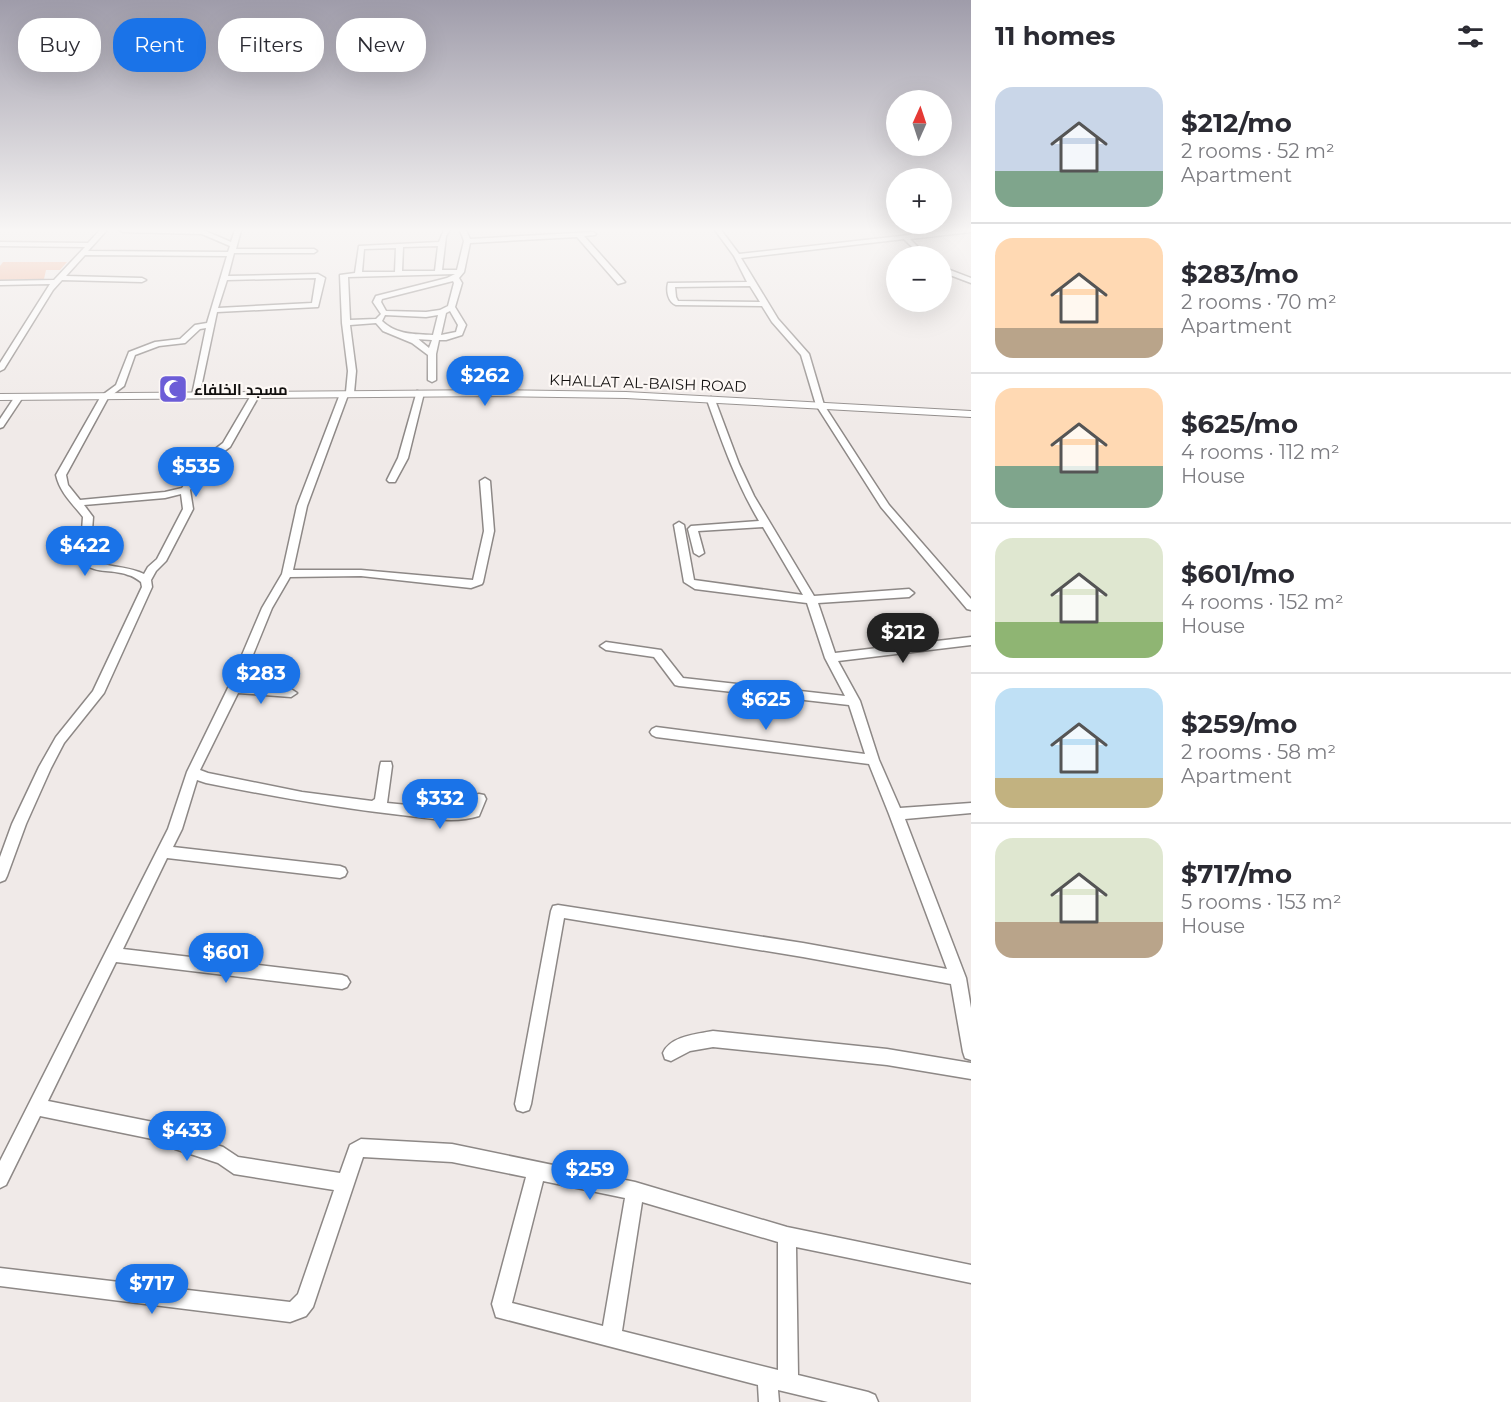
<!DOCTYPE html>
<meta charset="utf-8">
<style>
:root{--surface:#fff;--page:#f2f2f3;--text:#2b2b33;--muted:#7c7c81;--line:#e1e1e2;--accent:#1a73e8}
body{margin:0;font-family:Montserrat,Cairo,sans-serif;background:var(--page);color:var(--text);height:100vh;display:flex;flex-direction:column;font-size:22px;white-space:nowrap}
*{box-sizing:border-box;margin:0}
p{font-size:20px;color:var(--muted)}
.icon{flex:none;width:33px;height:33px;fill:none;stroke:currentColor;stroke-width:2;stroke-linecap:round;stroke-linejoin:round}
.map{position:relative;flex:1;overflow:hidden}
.drawer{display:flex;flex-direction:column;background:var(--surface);width:540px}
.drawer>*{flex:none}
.guide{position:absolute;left:18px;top:18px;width:570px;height:54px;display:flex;gap:12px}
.needle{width:39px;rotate:3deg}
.fabs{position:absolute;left:886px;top:90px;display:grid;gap:12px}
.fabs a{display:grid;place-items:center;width:66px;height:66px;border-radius:50%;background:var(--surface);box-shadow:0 6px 24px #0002;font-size:30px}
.price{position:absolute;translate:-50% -51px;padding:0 14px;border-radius:21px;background:var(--accent);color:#fff;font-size:20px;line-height:39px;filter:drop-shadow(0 2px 3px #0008)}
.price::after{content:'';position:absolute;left:50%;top:36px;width:18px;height:14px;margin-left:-9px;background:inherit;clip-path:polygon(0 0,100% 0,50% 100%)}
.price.active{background:#222;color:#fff}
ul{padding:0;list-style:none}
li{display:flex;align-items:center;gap:18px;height:150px;padding:0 24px}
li+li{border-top:2px solid var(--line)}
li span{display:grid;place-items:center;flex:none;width:168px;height:120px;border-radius:18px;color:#555}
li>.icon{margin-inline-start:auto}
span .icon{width:72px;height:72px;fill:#fffc;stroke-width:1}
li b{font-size:26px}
h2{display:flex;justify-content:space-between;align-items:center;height:72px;padding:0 24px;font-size:26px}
.tag{padding:0 21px;border-radius:24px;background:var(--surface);box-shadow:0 6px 24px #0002;font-size:21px;line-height:54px}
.tag.active{background:var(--accent);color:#fff}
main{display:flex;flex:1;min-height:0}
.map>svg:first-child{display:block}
.green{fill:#f4b294}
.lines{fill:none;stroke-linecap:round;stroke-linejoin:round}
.minor-casing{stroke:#8d8886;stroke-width:3}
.tertiary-casing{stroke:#8d8886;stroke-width:2}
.minor{fill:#fff;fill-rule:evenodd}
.tertiary{fill:#fff;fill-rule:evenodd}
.labels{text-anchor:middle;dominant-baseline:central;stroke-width:4.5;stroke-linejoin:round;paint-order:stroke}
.far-street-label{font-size:15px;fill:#110f0e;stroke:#fdf8f5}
.far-poi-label{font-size:15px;font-weight:bold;fill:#110f0e;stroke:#fdf8f5;text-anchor:start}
</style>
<main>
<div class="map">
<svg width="971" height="1402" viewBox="0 0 971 1402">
<rect width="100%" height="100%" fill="#f0eae8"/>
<!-- green -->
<path class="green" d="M3,262H67L60,270H46L44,279L0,280V266Z"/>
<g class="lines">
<!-- minor casing -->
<g class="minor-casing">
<g id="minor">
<path d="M100,230H107L88,251L228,252L230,246L202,234L123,232L120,230H203L231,242L235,230H241L236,249H314L317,251L314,253H234L228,276L318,274L325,278L318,307L217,312L199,397L192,395L206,328L200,329L185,343L159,346L135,355L124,386L108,398L66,475L68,485L80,500L165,492L182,488L202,459L223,443L253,392L260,394L230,447L208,463L190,490L193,509L166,561L156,571L151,580L152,587L104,693L64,743L51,768L26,824L7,876L5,880L0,882V857L12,824L39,767L56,737L93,691L142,587L141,582C137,579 133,576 128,575C110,568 94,576 80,559L83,517C73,504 60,493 56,475L101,396L116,385L129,352L155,342L180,339L195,325L207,323L227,256L85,255L66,276L142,278L146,280L142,282L62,280L53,290L4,369L0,371V363L50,284L0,285V281L54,280L85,247L0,246V242L88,243ZM316,278L312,303L218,308L227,280ZM181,494L183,509L157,559L148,567L144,574C126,565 102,568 90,558L93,517L84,505L165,498Z"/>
<path d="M444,230H450L446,236L442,270H457L464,241L460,230H466L470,239L593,232L596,234L595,235L584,236L625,282L618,284L577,237L470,243L464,272L459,278L462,283L455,307L466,325L462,335L446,340H439L436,354V380L432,382L428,380V355L412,343L383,331L376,323L350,325L356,371L354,393L348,395L307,506L293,570H361L473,580L484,531L480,481L485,478L490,481L494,531L483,582L482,584L471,588L361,576L290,577L272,608L241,684L291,689L297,693L291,697L238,693L200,770L208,773L302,792L372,801L375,799L380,766L381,762H391L392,766L387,803L459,810L469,808L474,795L479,794L484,795L486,799L479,816C454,824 428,818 401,815C336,808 271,796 206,783L197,780L182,829L173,847L340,866L345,868L347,872L345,876L340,878L167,858L123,949L342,975L347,977L350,982L347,987L342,989L116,962L48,1101L173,1126L179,1129L181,1133L223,1147L238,1157L340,1173L350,1145L361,1139L452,1144L635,1182L787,1227L971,1265V1283L796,1247L798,1375L868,1392L875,1395L878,1402H828L778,1390L779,1402H759L758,1385L496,1317L492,1304L526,1177L452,1162L363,1157L313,1307L306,1316L290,1322L0,1286V1268L290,1302L298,1294L334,1190L234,1174L218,1163L175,1149L169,1146L167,1142L40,1116L6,1185L0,1188V1161L168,829L187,772L228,688L262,608L282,574L297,506L340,394L346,392L348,371L342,323L340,275L355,273L359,246L439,242ZM438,246L435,271H402L403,247ZM396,248L395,272H362L364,249ZM455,274L447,278L376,296L373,302L381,314L376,319L350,320L348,277ZM453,281L454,283L448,306L440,310L426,312L386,311L381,302L382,299ZM450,311L458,325L456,332L441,335L446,313ZM385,315L426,317L438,315L433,335C414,334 397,335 382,321ZM416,339L432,340L429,348L418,339ZM543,1181L625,1198L603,1326L512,1303ZM642,1202L778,1242V1370L622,1331Z"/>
<path d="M715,230H721L739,254L954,230H971V232L910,239L927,256H921L904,239L741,258L778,319L809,354L824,405L868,473L889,505L971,599V610L967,609L881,507L816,405L801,355L772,322L762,306L676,305C668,302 666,291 668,283L747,282L734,256ZM750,286L760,302L678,301L676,297L675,287Z"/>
<path d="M942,267L971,278V283L942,272Z"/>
<path d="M417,391L424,393L408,458L395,482H389L387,480L398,458Z"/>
<path d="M16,395L23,397L3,427L0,428V419Z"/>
<path d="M711,397L715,400L739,464L754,496L814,596L909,589L914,593L909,597L818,603L835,653L971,637V645L838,661L860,701L879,760L900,808L971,803V813L905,819L966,978L971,1008V1060L965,1058L963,1052L951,984L803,957L564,918L531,1104L529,1110L523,1112L517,1110L515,1104L551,911L553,906L558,905L803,943L947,969L889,814L869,764L656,737L652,735L650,732L652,729L656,727L865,754L849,705L679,686L675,685L654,657L606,650L600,646L606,642L661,650L683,678L845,696L825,658L807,603L695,589L684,582L674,525L679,522L684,525L694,580L803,595L763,527L698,531L704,553L699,556L694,553L688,529L691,526L759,521C736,482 722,442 707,400Z"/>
<path d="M713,1031L887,1049L971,1063V1079L887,1065L713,1047L690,1051L671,1061L665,1059L663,1053C670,1036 697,1034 713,1031Z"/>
</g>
</g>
<!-- tertiary casing -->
<g class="tertiary-casing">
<path id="tertiary" d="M497,390L626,392L971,411V417L626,398L497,396L0,400V394Z"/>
</g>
<!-- minor -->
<use href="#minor" class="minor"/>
<!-- tertiary -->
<use href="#tertiary" class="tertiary"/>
</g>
<!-- sky -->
<linearGradient id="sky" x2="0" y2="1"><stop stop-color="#9f9caa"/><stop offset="0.54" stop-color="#f8f6f5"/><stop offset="1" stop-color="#f8f6f5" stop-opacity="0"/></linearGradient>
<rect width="971" height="426" fill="url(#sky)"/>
<!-- icons -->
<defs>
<g id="mosque-square" transform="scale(1.5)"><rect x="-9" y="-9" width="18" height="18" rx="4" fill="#6c5dd7" stroke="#fdf8f5"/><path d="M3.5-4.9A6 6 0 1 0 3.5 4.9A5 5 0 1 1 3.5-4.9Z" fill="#fff"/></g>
</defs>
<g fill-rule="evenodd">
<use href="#mosque-square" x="173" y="389"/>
</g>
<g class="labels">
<!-- far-street labels -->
<g class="far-street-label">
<text transform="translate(648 383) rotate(2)">KHALLAT AL-BAISH ROAD</text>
</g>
<!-- far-poi labels -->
<g class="far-poi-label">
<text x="194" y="389">مسجد الخلفاء</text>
</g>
</g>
</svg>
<div class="fabs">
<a><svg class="needle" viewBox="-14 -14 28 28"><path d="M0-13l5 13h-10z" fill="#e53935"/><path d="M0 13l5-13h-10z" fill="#7c7c81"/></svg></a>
<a>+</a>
<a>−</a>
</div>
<b class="price" style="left:485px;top:407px">$262</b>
<b class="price" style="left:196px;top:498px">$535</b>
<b class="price" style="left:85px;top:577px">$422</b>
<b class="price active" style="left:903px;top:664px">$212</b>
<b class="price" style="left:261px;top:705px">$283</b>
<b class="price" style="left:766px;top:731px">$625</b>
<b class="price" style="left:440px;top:830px">$332</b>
<b class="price" style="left:226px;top:984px">$601</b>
<b class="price" style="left:187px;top:1162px">$433</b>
<b class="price" style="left:590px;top:1201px">$259</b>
<b class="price" style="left:152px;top:1315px">$717</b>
<div class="guide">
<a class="tag">Buy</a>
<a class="tag active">Rent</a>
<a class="tag">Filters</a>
<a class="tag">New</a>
</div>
</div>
<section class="drawer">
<h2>11 homes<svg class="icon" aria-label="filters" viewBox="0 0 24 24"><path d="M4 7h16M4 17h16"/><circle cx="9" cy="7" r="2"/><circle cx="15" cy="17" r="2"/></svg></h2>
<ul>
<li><span style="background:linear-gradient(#c9d6e8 70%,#7fa58c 0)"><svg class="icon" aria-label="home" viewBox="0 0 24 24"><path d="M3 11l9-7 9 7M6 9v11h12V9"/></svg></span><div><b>$212/mo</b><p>2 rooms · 52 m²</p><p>Apartment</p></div></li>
<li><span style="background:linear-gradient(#ffd9b3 75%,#b9a48a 0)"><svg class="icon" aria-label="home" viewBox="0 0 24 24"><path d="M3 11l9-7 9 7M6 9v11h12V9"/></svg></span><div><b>$283/mo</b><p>2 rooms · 70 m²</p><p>Apartment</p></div></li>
<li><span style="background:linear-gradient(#ffd9b3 65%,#7fa58c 0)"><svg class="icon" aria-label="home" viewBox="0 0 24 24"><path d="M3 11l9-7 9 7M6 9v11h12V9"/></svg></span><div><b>$625/mo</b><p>4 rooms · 112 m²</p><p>House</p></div></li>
<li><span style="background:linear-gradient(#dfe7d0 70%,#8fb573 0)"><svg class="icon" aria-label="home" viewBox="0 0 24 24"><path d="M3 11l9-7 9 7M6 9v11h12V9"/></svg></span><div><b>$601/mo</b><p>4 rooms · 152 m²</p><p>House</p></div></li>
<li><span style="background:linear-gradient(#bfe0f5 75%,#c2b280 0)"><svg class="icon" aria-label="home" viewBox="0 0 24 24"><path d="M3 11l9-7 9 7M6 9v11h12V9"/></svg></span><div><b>$259/mo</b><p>2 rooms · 58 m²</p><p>Apartment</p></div></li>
<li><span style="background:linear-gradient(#dfe7d0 70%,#b9a48a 0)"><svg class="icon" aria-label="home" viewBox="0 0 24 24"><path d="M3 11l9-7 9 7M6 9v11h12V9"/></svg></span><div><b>$717/mo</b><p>5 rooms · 153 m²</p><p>House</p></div></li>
</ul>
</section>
</main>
